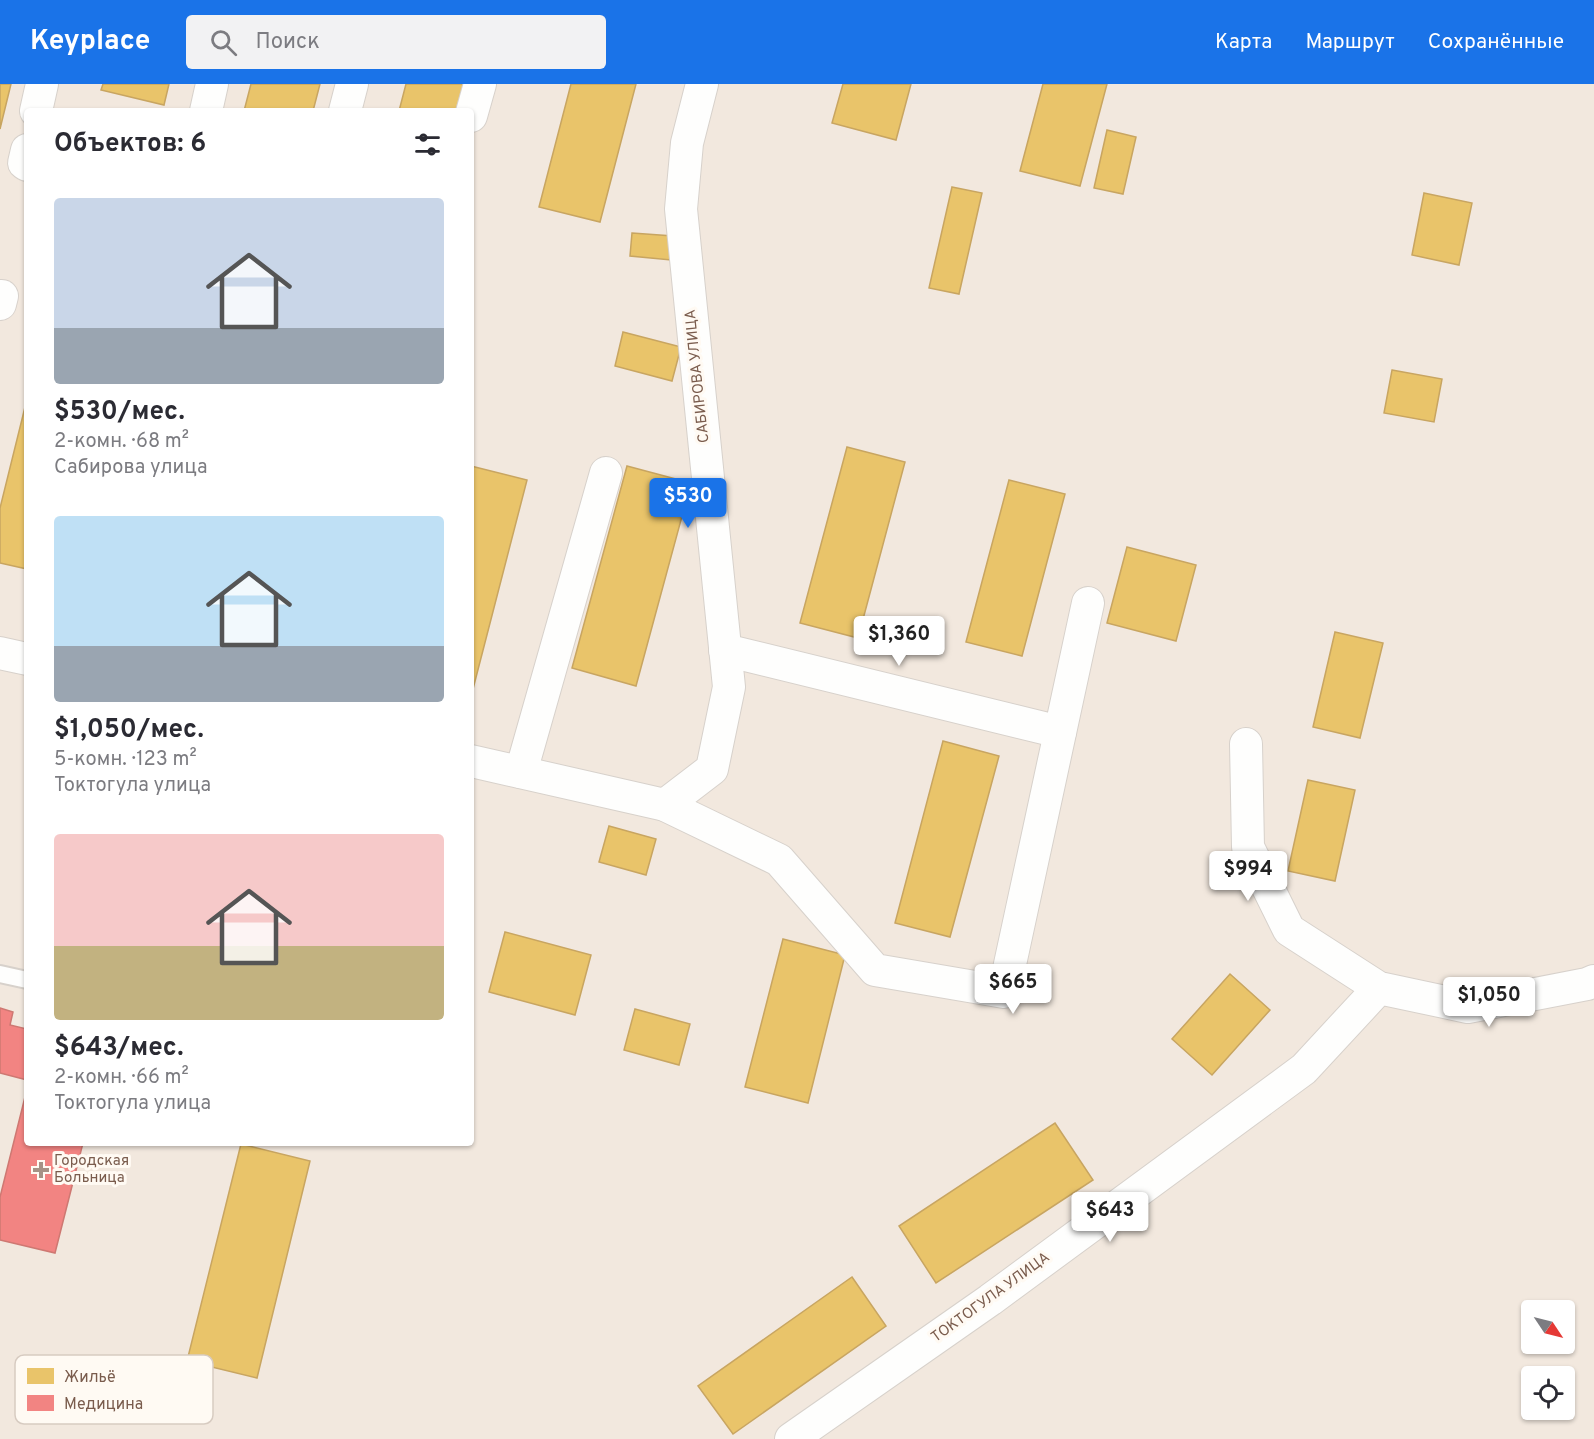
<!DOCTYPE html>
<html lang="ru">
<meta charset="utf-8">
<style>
:root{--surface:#fff;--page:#f2f2f3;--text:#2b2b33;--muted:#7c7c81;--accent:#1a73e8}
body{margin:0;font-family:Overpass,sans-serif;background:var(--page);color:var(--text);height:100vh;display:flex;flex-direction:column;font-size:22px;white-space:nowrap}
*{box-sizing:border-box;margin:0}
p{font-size:20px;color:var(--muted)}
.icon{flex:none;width:33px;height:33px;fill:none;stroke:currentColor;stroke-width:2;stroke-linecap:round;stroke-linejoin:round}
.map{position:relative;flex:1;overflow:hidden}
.panel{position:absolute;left:24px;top:24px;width:450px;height:1038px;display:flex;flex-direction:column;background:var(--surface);border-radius:6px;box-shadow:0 2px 4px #0004}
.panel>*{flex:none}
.needle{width:39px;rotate:125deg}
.tools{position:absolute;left:1521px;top:1216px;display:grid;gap:12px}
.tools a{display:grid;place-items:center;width:54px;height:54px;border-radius:6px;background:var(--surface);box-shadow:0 2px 4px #0004;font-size:30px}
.price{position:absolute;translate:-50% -51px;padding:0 14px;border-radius:6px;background:#fff;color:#222;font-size:20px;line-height:39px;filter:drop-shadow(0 2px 3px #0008)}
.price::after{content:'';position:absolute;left:50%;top:36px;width:18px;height:14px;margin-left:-9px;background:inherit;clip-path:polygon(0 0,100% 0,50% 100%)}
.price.on{background:var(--accent);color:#fff}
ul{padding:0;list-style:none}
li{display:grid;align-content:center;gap:12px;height:318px;padding:0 30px}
li span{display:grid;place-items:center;height:186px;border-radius:6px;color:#555}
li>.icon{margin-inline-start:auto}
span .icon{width:108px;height:108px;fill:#fffc;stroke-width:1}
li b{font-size:26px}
h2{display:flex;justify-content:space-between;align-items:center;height:72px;padding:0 30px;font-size:26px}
header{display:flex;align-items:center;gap:36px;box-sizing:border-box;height:84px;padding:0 30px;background:var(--accent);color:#fff}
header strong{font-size:28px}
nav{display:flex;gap:33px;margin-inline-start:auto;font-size:21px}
.search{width:420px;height:54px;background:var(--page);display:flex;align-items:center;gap:15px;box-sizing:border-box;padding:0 21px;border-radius:6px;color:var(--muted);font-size:22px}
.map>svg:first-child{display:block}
.residential{fill:#f2e8de;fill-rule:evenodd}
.homes{fill:#e9c46a;stroke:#c8a561;stroke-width:1.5}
.health{fill:#f28482;stroke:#ce7872;stroke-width:1.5}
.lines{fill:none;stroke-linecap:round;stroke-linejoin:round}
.service-casing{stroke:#d7d1cb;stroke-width:20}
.minor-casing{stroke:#d7d1cb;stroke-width:34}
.service{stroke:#fefefd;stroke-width:16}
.minor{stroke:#fefefd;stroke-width:32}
.poi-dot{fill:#a69286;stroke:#fffaf3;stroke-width:2}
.labels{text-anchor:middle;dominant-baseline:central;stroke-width:6;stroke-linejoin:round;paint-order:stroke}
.street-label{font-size:15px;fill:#7a5c4d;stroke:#fffaf3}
.poi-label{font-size:15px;fill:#7a5c4d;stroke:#fffaf3;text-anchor:start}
.key{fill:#fffaf3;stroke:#d7cbc1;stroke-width:1.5}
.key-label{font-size:16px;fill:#7a5c4d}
</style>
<header>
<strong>Keyplace</strong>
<div class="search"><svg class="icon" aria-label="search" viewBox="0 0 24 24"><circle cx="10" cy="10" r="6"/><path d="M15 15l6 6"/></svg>Поиск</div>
<nav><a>Карта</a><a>Маршрут</a><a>Сохранённые</a></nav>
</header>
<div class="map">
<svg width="1594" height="1355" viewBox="0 0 1594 1355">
<rect width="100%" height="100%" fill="#f9f5f0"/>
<!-- residential -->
<path class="residential" d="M0,0H1594V1355H0ZM27,27H471V1059H27ZM1532,1227H1564V1260H1532ZM1532,1293H1564V1326H1532Z"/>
<!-- homes -->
<g class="homes">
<path d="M0,0H11L0,45Z"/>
<path d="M103,0H169L164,21L101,6Z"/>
<path d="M251,0H320L313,27H244Z"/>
<path d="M406,0H470L463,27H399Z"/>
<path d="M571,0H636L600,138L539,123Z"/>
<path d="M843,0H911L896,56L832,39Z"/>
<path d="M1043,0H1107L1080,102L1020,87Z"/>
<path d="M1107,46L1136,53L1123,110L1094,104Z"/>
<path d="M952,103L982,109L959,210L929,204Z"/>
<path d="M1424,109L1472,119L1459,181L1412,171Z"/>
<path d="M632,149L673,152L671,176L630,172Z"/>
<path d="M623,248L681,263L672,297L615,282Z"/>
<path d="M1392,286L1442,295L1434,338L1384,329Z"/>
<path d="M27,315V485L0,479V424Z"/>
<path d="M847,363L905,378L858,554L800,539Z"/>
<path d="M471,382L527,396L473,605H471Z"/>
<path d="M627,382L691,399L636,602L572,584Z"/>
<path d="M1009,396L1065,410L1022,572L966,558Z"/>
<path d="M1127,463L1196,481L1176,557L1107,539Z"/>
<path d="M1335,548L1383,559L1360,654L1313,643Z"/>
<path d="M943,657L999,672L950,853L895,839Z"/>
<path d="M1308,696L1355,706L1335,797L1288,787Z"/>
<path d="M609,742L656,755L646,791L599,778Z"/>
<path d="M505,848L591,871L575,931L489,908Z"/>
<path d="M783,855L845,871L808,1019L745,1003Z"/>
<path d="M1230,890L1270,926L1212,991L1172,955Z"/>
<path d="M635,925L690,940L679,981L624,966Z"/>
<path d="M1055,1039L1093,1096L936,1199L899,1142Z"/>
<path d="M241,1060L310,1077L257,1294L187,1277Z"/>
<path d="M852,1193L886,1242L733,1350L698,1302Z"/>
</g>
<!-- health -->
<g class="health">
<path d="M0,924L13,928L10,941L27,945V996L0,989Z"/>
<path d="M27,1005V1059H83L55,1169L0,1156V1113Z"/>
</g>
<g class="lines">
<!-- service casing -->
<g class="service-casing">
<path id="service" d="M0,890L27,896"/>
</g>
<!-- minor casing -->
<g class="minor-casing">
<g id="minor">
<path d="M36,27L42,0"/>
<path d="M206,27L212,0"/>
<path d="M345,27L352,0"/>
<path d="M471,32L480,0"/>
<path d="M27,66L24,79L27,81"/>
<path d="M0,220L2,212"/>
<path d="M725,566L1060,648"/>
<path d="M0,569L27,575"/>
<path d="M1246,660L1248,763L1289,846L1379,904L1468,923L1587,900L1594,897"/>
<path d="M471,677L665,721L712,685L729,603L681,125L687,59L702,0"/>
<path d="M521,688L606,389"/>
<path d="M665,721L779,776L875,886L1004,908L1088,519"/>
<path d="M791,1355L990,1216L1304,985L1379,904"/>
</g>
</g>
<!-- service -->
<use href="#service" class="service"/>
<!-- minor -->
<use href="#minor" class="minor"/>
</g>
<!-- markers -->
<path class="poi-dot" d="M38 1077h6v6h6v6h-6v6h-6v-6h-6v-6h6z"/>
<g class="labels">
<!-- street labels -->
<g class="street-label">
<text transform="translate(698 292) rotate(-96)">САБИРОВА УЛИЦА</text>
<text transform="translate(991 1214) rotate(-36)">ТОКТОГУЛА УЛИЦА</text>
</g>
<!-- poi labels -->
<g class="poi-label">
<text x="54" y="1077">Городская<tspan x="54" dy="17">Больница</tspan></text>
</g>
</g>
<!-- legend -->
<rect x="15" y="1271" width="198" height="69" rx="9" class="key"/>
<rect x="27" y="1284" width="27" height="16" fill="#e9c46a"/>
<rect x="27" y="1311" width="27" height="16" fill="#f28482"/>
<g class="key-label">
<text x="64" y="1298">Жильё</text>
<text x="64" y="1325">Медицина</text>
</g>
</svg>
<div class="tools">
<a><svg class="needle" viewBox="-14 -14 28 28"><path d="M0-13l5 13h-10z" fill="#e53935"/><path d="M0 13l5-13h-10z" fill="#7c7c81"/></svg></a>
<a><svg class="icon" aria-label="locate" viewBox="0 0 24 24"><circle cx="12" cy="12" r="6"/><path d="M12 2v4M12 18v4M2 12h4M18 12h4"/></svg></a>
</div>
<b class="price on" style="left:688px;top:445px">$530</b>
<b class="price" style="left:899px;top:583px">$1,360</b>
<b class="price" style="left:1248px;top:818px">$994</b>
<b class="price" style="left:1013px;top:931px">$665</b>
<b class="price" style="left:1489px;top:944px">$1,050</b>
<b class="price" style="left:1110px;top:1159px">$643</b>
<section class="panel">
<h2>Объектов: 6<svg class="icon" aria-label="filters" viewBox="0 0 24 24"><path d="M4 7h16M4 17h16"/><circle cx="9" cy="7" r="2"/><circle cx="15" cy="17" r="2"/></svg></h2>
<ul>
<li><span style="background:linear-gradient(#c9d6e8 70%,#9aa5b1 0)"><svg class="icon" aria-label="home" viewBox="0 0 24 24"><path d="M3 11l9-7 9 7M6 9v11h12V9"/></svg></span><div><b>$530/мес.</b><p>2-комн. · 68 m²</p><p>Сабирова улица</p></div></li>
<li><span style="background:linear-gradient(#bfe0f5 70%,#9aa5b1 0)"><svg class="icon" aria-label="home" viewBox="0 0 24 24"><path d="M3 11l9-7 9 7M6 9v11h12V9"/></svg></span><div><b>$1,050/мес.</b><p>5-комн. · 123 m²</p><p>Токтогула улица</p></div></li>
<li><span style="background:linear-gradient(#f6c9c9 60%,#c2b280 0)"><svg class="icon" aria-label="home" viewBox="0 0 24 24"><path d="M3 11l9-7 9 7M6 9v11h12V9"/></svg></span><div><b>$643/мес.</b><p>2-комн. · 66 m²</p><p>Токтогула улица</p></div></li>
</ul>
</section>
</div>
